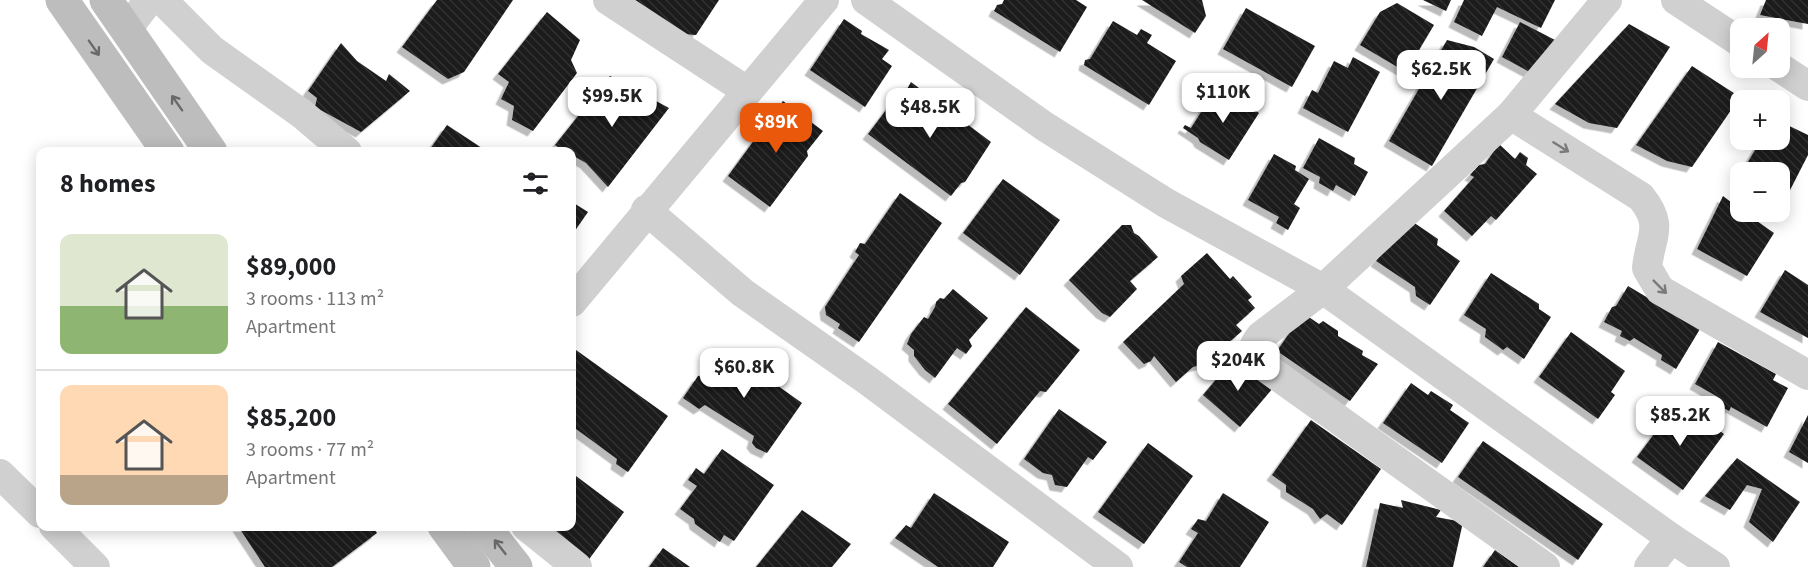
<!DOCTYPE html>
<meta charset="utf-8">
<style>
:root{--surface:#fff;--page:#f2f2f2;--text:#202124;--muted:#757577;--line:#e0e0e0;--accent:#ea580c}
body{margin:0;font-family:"Source Sans 3",sans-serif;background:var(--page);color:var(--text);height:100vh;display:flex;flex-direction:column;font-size:22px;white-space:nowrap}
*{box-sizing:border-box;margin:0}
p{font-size:20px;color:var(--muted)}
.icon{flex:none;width:33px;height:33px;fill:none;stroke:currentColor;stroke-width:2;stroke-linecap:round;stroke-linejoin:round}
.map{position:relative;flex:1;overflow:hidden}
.drawer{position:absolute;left:36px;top:147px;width:540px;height:384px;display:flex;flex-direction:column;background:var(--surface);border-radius:12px;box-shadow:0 3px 15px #0003}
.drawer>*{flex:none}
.needle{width:39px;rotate:27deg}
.tools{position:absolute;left:1730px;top:18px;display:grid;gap:12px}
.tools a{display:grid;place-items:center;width:60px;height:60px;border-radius:12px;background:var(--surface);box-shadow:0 3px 15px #0003;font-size:30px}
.price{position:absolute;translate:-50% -51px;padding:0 14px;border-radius:12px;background:#fff;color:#222;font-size:20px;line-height:39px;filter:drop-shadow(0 2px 3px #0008)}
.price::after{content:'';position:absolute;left:50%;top:36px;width:18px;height:14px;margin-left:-9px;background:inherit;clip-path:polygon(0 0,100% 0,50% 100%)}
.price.active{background:var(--accent);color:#fff}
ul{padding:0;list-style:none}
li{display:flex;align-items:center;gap:18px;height:150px;padding:0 24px}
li+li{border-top:2px solid var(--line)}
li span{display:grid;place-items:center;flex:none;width:168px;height:120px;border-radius:12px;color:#555}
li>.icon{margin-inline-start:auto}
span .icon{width:72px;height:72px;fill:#fffc;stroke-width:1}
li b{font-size:26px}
h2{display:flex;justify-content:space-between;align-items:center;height:72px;padding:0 24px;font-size:26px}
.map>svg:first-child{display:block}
.building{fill:url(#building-back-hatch);filter:url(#shadow)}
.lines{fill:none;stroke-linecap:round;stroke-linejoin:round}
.street{stroke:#d0d0d0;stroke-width:30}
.secondary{stroke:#bdbdbd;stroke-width:33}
.oneway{stroke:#6a6a6a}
.oneway2{stroke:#7a7a7a}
</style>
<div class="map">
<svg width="1808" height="567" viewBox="0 0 1808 567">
<defs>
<pattern id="building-back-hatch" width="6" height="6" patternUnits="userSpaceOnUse" patternTransform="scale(1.5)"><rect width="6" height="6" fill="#1a1a1a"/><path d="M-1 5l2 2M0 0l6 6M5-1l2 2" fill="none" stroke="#333"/></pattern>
<filter id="shadow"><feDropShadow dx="-5.5" dy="5.5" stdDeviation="0" flood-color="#0004"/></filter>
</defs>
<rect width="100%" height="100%" fill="#fff"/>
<!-- building -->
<g class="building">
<path d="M437,0H513L464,72L448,79L402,47Z"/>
<path d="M626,0H719L696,35L671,33Z"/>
<path d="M1004,0H1076L1087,7L1060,52L994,11L997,5L1002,4Z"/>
<path d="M1142,0H1202L1206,16L1195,33Z"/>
<path d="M1423,0H1451L1446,11Z"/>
<path d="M1464,0H1555L1541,28L1497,7L1482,36L1454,22Z"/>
<path d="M1766,0H1808V24L1760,15Z"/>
<path d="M1397,3L1434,25L1406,72L1360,45L1380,12Z"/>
<path d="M1246,8L1315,46L1292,87L1223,49Z"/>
<path d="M547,12L580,40L571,60L577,73L533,131L512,120L514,106L501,99L509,82L498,74Z"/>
<path d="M844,19L862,31L861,34L889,50L882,59L892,66L865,107L810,70Z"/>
<path d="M1113,21L1137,35L1141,29L1152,35L1147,43L1176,61L1149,105L1084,65L1085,60L1090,59Z"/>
<path d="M1520,22L1555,40L1537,76L1502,57Z"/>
<path d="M1629,24L1670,47L1617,128L1589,123L1555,104Z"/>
<path d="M1447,40L1474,47L1494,59L1432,166L1389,141Z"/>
<path d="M341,43L357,61L386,81L389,74L410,91L361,132L315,107L317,98L308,91Z"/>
<path d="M1353,57L1380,72L1348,132L1303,108L1312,90L1318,93L1334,61L1348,68Z"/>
<path d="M1692,66L1740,97L1692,167L1667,161L1636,145Z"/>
<path d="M610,76L669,108L608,187L586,163L572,155V152H566L555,145Z"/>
<path d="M911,82L991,142L965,182L961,183L951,196L868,134L902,89H907Z"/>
<path d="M1215,90L1231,101L1234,97L1259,113L1229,160L1200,142L1198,138L1183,128L1185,125L1191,128Z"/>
<path d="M783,101L823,131L807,151L808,156L770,207L728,176Z"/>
<path d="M1779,121L1808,135V155L1787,196L1779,192V172H1742L1761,140H1779Z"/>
<path d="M447,125L488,152H428Z"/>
<path d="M1319,138L1355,158L1354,164L1368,172L1355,196L1336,185L1333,191L1319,183L1320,177L1303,168Z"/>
<path d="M1499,144L1515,159L1520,152L1528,158L1526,165L1537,174L1496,220L1491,216L1472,236L1444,211L1474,177L1470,175L1479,165L1485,164Z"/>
<path d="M1274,154L1296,166L1295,170L1309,179L1294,204L1300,208L1288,230L1276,223L1279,217L1248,200Z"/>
<path d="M1003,179L1060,220L1020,275L963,233Z"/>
<path d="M900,193L942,223L859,342L838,328L840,324L826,315L825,307L859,255L855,252L860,243L865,244Z"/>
<path d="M1723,196L1740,209V212H1744L1774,233L1747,276L1697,249Z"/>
<path d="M572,202L588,212L572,235Z"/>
<path d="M1410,220L1438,239L1437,245L1460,261L1430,305L1416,296L1415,287L1376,261Z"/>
<path d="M1122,225H1131L1134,233L1139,236L1158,257L1130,281L1137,289L1110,317L1102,313L1069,280Z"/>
<path d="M1207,253L1230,279L1233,276L1252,297L1248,300L1255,308L1236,325L1242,331L1226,345L1219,344L1217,352L1205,364L1193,367L1176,382L1154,356L1151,361L1144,364L1123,342L1184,284L1181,276Z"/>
<path d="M1785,270L1808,285V338L1760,312Z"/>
<path d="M1491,273L1539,304V309L1551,317L1524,359L1507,347L1503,350L1485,337L1486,329L1464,315Z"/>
<path d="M1628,286L1700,329L1676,369L1661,360L1662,355L1634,338L1630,341L1620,336L1622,331L1604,322L1612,307L1616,306Z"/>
<path d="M953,289L988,318L969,340L972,346L966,354L957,348L935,378L925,370L914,356V350L907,344L911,334L924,317L928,319L935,307L936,302L940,298L944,299Z"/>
<path d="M1026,307L1080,350L1046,392L1040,391L997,444L948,404Z"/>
<path d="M1303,313L1319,324L1323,321L1338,331V336L1363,351L1362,355L1378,364L1350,401L1277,351Z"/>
<path d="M1571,332L1625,371L1611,392L1615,395L1598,419L1539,377Z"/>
<path d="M1718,342L1776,374L1773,380L1788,388L1767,427L1731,407L1729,411L1715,403L1718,397L1695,384Z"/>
<path d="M724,348L733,351L739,358L802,403L767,453L756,448L752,443L754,436L705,405L699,409L683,398L698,376L703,375Z"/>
<path d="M576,350L668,416L628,472L616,464L617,459L572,426V357Z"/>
<path d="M1235,357L1273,388L1240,427L1203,395Z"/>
<path d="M1411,383L1428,395L1431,391L1453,405L1450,410L1469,423L1442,463L1383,423Z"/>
<path d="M1059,409L1107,442L1093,460L1088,457L1067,487L1055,485L1052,475L1043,473L1024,459Z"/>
<path d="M1672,410L1686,420L1693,412L1724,434L1683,490L1637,457Z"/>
<path d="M1808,415V463L1789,452Z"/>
<path d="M1311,420L1381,469L1342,525L1327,514L1320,519L1313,509L1286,492V485L1272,475Z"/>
<path d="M1483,441L1603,524L1578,560L1458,477Z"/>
<path d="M1148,443L1193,476L1144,544L1098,512Z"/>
<path d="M722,449L774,485L734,541L724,535L720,542L695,524L694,519L680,509L697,486L688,480L696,468L704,474Z"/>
<path d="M1737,458L1800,502L1773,542L1749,522L1762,489L1747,485L1730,510L1705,496Z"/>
<path d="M572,473L624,512L587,562L552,536L559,526H572Z"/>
<path d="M934,493L1009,542L993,567H938L895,538L906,525L911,528Z"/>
<path d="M1223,493L1269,522L1240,567H1187L1179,562L1198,533L1191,529L1198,519L1206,521Z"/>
<path d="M1401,500L1441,510L1436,517L1463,522L1453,567H1366L1380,503L1403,508Z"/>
<path d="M802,510L851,544L832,567H756Z"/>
<path d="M238,526H372L377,533L332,567H265Z"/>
<path d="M663,548L690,567H649Z"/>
<path d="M1495,550L1519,567H1483Z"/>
</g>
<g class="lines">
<!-- street -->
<g class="street">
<path d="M162,0L212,50L302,114L347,152"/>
<path d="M608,0L747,91"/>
<path d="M866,0L1044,126L1166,203L1323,289L1671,538L1715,567"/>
<path d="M1676,0L1740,42"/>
<path d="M126,30L149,0"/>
<path d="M1779,67L1808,86"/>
<path d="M1511,115L1641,197C1665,227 1650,236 1647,268L1660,290L1808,375"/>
<path d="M646,210L743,293L867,380L1118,567"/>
<path d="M572,302L824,0"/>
<path d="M0,474L40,513"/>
<path d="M54,526L95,567"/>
<path d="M526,526L577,567"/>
<path d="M1545,567L1258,362C1250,353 1254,344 1261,336L1323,289L1511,115L1607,0"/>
<path d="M1649,567L1671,538"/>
</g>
<!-- secondary -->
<g class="secondary">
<path d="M62,0L168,152"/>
<path d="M106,0L211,152"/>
<path d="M444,526L474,567"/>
<path d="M484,526L516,567"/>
</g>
</g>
<!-- one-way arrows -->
<defs><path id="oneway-shaft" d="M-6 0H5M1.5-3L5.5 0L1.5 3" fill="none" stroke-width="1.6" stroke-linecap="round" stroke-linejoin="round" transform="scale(1.5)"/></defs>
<g class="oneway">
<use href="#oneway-shaft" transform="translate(94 48) rotate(55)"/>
<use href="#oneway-shaft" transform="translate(177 103) rotate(-125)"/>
<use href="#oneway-shaft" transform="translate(500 547) rotate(-128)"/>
</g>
<g class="oneway2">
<use href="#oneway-shaft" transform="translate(1561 147) rotate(32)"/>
<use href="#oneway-shaft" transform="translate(1660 287) rotate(45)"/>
</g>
</svg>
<div class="tools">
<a><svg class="needle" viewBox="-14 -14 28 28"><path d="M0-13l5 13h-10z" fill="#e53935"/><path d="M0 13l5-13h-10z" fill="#757577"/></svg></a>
<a>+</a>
<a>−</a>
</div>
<b class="price" style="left:1441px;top:101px">$62.5K</b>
<b class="price" style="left:1223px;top:124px">$110K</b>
<b class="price" style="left:612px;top:128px">$99.5K</b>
<b class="price" style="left:930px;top:139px">$48.5K</b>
<b class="price active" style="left:776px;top:154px">$89K</b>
<b class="price" style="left:1238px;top:392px">$204K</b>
<b class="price" style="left:744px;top:399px">$60.8K</b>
<b class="price" style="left:1680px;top:447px">$85.2K</b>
<section class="drawer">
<h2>8 homes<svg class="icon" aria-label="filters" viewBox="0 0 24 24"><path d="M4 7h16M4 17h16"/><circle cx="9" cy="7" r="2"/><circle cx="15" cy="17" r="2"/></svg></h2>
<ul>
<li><span style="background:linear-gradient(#dfe7d0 60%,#8fb573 0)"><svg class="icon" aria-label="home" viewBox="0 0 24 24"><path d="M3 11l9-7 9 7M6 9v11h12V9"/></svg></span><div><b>$89,000</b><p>3 rooms · 113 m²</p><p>Apartment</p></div></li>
<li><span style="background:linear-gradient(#ffd9b3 75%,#b9a48a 0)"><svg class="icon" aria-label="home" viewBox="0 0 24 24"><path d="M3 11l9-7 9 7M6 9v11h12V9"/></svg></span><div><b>$85,200</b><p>3 rooms · 77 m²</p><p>Apartment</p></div></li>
</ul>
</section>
</div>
